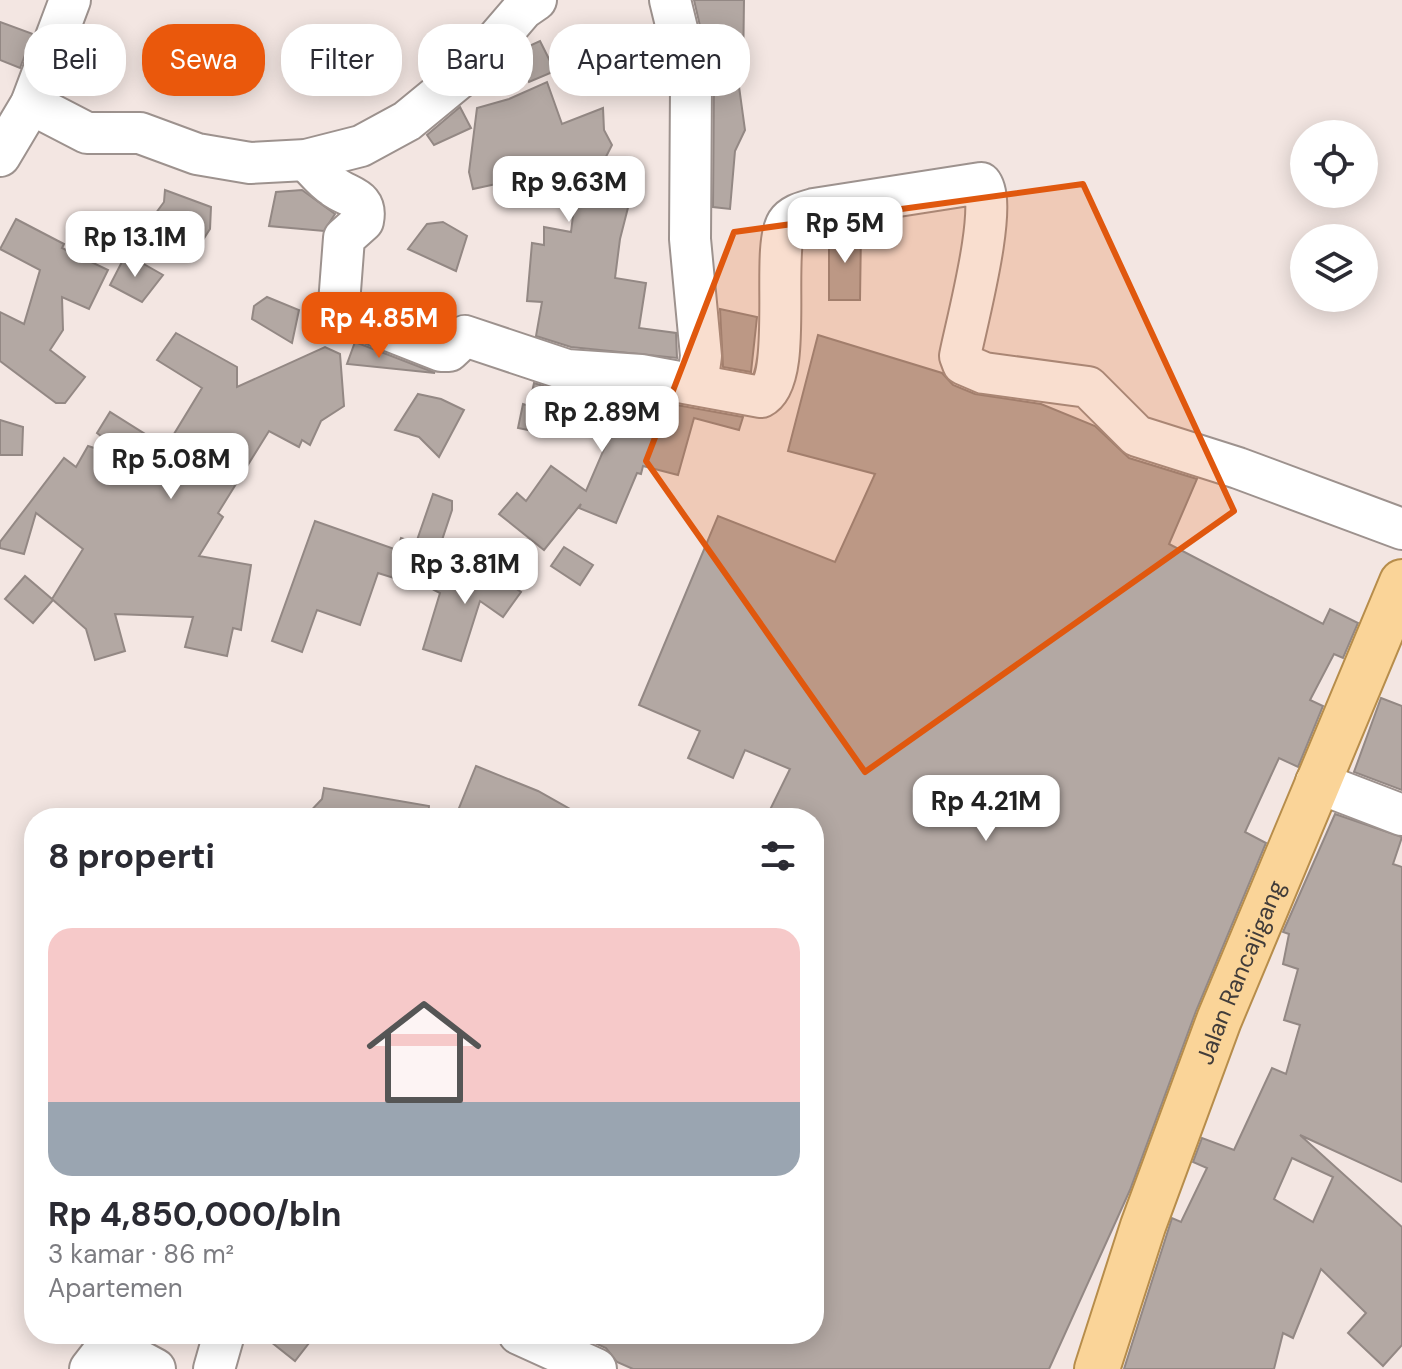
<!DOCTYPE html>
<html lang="id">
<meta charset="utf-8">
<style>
:root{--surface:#fff;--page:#f2f2f3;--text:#2b2b33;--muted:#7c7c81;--accent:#ea580c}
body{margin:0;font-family:"DM Sans",sans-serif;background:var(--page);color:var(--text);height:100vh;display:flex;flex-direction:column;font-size:30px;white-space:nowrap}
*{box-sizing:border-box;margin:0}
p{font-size:26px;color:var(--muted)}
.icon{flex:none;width:44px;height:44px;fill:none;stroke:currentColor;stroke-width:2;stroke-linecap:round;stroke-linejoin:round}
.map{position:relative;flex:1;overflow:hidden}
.side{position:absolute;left:24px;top:808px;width:800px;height:536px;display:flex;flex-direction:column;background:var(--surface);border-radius:32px;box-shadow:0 4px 20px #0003}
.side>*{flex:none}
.hud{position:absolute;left:24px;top:24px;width:800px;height:72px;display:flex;gap:16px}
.tools{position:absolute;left:1290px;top:120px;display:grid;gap:16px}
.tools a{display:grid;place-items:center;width:88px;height:88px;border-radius:50%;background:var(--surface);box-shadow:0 4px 20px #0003;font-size:40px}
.price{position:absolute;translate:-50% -68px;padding:0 18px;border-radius:16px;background:#fff;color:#222;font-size:26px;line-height:52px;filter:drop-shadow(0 2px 4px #0008)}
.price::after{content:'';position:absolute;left:50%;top:48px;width:24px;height:18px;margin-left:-12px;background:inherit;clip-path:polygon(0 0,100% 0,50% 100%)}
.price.on{background:var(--accent);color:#fff}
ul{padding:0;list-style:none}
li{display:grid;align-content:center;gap:16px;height:424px;padding:0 24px}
li span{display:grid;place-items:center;height:248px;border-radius:24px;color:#555}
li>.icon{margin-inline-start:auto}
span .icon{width:144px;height:144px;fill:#fffc;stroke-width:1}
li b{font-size:34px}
h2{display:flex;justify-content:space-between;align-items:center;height:96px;padding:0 24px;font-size:34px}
.tag{padding:0 28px;border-radius:32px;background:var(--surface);box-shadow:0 4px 20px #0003;font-size:28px;line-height:72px}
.tag.on{background:var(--accent);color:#fff}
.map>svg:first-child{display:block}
.building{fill:#b3a8a3;stroke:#938884;stroke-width:2;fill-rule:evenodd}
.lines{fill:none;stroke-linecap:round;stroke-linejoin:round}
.minor-casing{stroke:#9d928e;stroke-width:44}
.major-casing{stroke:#b78d4b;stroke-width:48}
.minor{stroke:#fff;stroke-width:40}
.major{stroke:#fad498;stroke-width:44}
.marked{fill:#e0580e;fill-opacity:0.2;stroke:#e0580e;stroke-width:6;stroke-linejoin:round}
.labels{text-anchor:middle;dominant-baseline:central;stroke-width:6;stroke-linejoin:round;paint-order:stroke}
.street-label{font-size:24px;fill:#413c3a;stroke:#f3e6e2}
</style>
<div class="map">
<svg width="1402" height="1369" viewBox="0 0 1402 1369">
<rect width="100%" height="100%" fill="#f3e6e2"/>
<!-- building -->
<g class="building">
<path d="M694,0H744L743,71L737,72L745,130L735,151L730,209L713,207L714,87H717L723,39L704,43Z"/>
<path d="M0,22L33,34L20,68L0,60Z"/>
<path d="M540,41L555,71L529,82L516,52Z"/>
<path d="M547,82L562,124L603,108L604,130L612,145L593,182L632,192L620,239L615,278L646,283L639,328L676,333L677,358L571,347L536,336L542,302L527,301L532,243L544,245V227L571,232L576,191L528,177L473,189L469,172L477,108L509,99Z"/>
<path d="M460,107L471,128L434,145L427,135Z"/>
<path d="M165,190L211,207L210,229L201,243L150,221L164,202Z"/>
<path d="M302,190L335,214L324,231L269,226L276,192Z"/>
<path d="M16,219L64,244L62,248L108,270L89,309L62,297L63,330L50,350L85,377L65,403H56L0,361V312L24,324L40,270L0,249Z"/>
<path d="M443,222L467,236L456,271L408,249L427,224Z"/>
<path d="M829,231H861L860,300H829Z"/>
<path d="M126,254L163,275L142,302L110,285Z"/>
<path d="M267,297L299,310L292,343L252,319L254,306Z"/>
<path d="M720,309L757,317L751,372L723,367Z"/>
<path d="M176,333L237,367V387L325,347L340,354L344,406L321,421L310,445L302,440L299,447L269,431L218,513L223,517L199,556L251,565L241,630L233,628L227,656L185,647L193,617L115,614L125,651L95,660L86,629L53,600L33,623L5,599L25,576L52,599L83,549L36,513L24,554L0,548V542L64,458L76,467L88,446L132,460L97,433L110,412L166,447L202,388L157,360Z"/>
<path d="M818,335L942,373L953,385L975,394L1041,404L1095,426L1129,458L1197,479L1169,544L1323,624L1330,609L1358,623L1343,658L1334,654L1310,700L1323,706L1298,767L1279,758L1245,832L1266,843L1196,1011L1130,1190L1049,1369H633L617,1362L606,1348L575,1334H814V818H766L790,769L745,750L733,778L688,758L700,731L639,705L718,516L835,562L875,474L788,451Z"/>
<path d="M355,342L433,372L435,373L347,364Z"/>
<path d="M534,383L565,393L638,398L743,417L739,430L694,418L678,475L643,466L641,474L637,473L616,523L579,508L581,504L544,550L499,514L517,493L526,501L551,466L586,491L608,440L555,425L553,435L518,428L523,404L529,406Z"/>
<path d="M418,394L441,399L464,410L439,457L419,437L395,430Z"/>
<path d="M0,420L23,427L22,455H0Z"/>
<path d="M433,494L452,501V510L426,588L378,573L360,625L317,610L302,652L272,641L315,521L397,550L401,538L416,543Z"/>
<path d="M564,547L593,565L580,585L551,566Z"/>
<path d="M462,558L479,563L521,592L503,617L480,601L461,661L423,649L440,593L434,590Z"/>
<path d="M1381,698L1402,706V790L1354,772Z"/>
<path d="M476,766L538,791L586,818H455Z"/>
<path d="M324,788L429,806L428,818H304L322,799Z"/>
<path d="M1335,814L1402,837L1393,864L1402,867V1182L1300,1135L1402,1227V1345L1383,1366L1348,1333L1366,1313L1321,1269L1293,1338L1283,1333L1274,1369H1124L1172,1218L1181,1222L1207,1168L1193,1162L1202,1138L1234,1150L1272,1068L1286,1074L1300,1025L1284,1020L1298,969L1283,964L1289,934L1283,932ZM1292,1158L1333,1177L1313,1222L1274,1199Z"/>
<path d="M261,1334H316L295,1361Z"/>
</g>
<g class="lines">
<!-- minor casing -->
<g class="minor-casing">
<g id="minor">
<path d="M670,0L691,86L690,239L701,356L697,385"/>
<path d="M31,104L87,133H140L197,154L250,163L306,160L361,146L407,121L474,66L523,9L536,0"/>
<path d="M0,156L31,104L70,0"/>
<path d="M306,160C315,169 323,180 334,187C349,198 368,197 363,221L344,238L339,304L352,316L441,351H449L465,336L567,370L641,375L761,397C795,380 770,250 787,223C793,214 805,212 814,209L981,183C999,203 966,325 960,356L963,364L984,373L1088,387L1137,436L1238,468L1402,529"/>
<path d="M1316,782L1402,815"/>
<path d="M519,1334L596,1369"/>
<path d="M90,1369L104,1351L114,1347L155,1369"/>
<path d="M214,1369L224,1334"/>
</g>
</g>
<!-- major casing -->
<g class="major-casing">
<g id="major">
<path id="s1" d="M1097,1369L1143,1226L1219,1020L1402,582"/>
</g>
</g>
<!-- minor -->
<use href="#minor" class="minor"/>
<!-- major -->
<use href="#major" class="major"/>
</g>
<!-- marked area -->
<path class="marked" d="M1083,184L1234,511L865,772L646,461L734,232Z"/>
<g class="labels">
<!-- street labels -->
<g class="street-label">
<text stroke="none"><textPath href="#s1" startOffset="422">Jalan Rancajigang</textPath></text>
</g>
</g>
</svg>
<div class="tools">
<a><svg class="icon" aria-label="locate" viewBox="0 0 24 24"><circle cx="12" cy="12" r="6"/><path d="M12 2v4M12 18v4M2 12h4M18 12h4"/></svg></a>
<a><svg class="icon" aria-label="layers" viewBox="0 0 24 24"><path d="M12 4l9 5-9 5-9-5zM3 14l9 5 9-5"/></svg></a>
</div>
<b class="price" style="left:569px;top:224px">Rp 9.63M</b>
<b class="price" style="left:845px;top:265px">Rp 5M</b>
<b class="price" style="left:135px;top:279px">Rp 13.1M</b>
<b class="price on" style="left:379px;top:360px">Rp 4.85M</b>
<b class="price" style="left:602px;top:454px">Rp 2.89M</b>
<b class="price" style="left:171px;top:501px">Rp 5.08M</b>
<b class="price" style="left:465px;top:606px">Rp 3.81M</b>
<b class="price" style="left:986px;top:843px">Rp 4.21M</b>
<div class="hud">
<a class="tag">Beli</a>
<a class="tag on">Sewa</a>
<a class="tag">Filter</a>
<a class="tag">Baru</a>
<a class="tag">Apartemen</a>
</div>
<section class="side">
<h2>8 properti<svg class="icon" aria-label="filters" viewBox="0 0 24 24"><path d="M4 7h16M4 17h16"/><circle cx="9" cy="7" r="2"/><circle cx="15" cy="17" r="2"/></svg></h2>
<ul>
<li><span style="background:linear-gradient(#f6c9c9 70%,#9aa5b1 0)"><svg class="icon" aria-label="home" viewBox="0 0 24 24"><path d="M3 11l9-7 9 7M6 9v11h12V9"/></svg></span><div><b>Rp 4,850,000/bln</b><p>3 kamar · 86 m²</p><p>Apartemen</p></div></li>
</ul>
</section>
</div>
